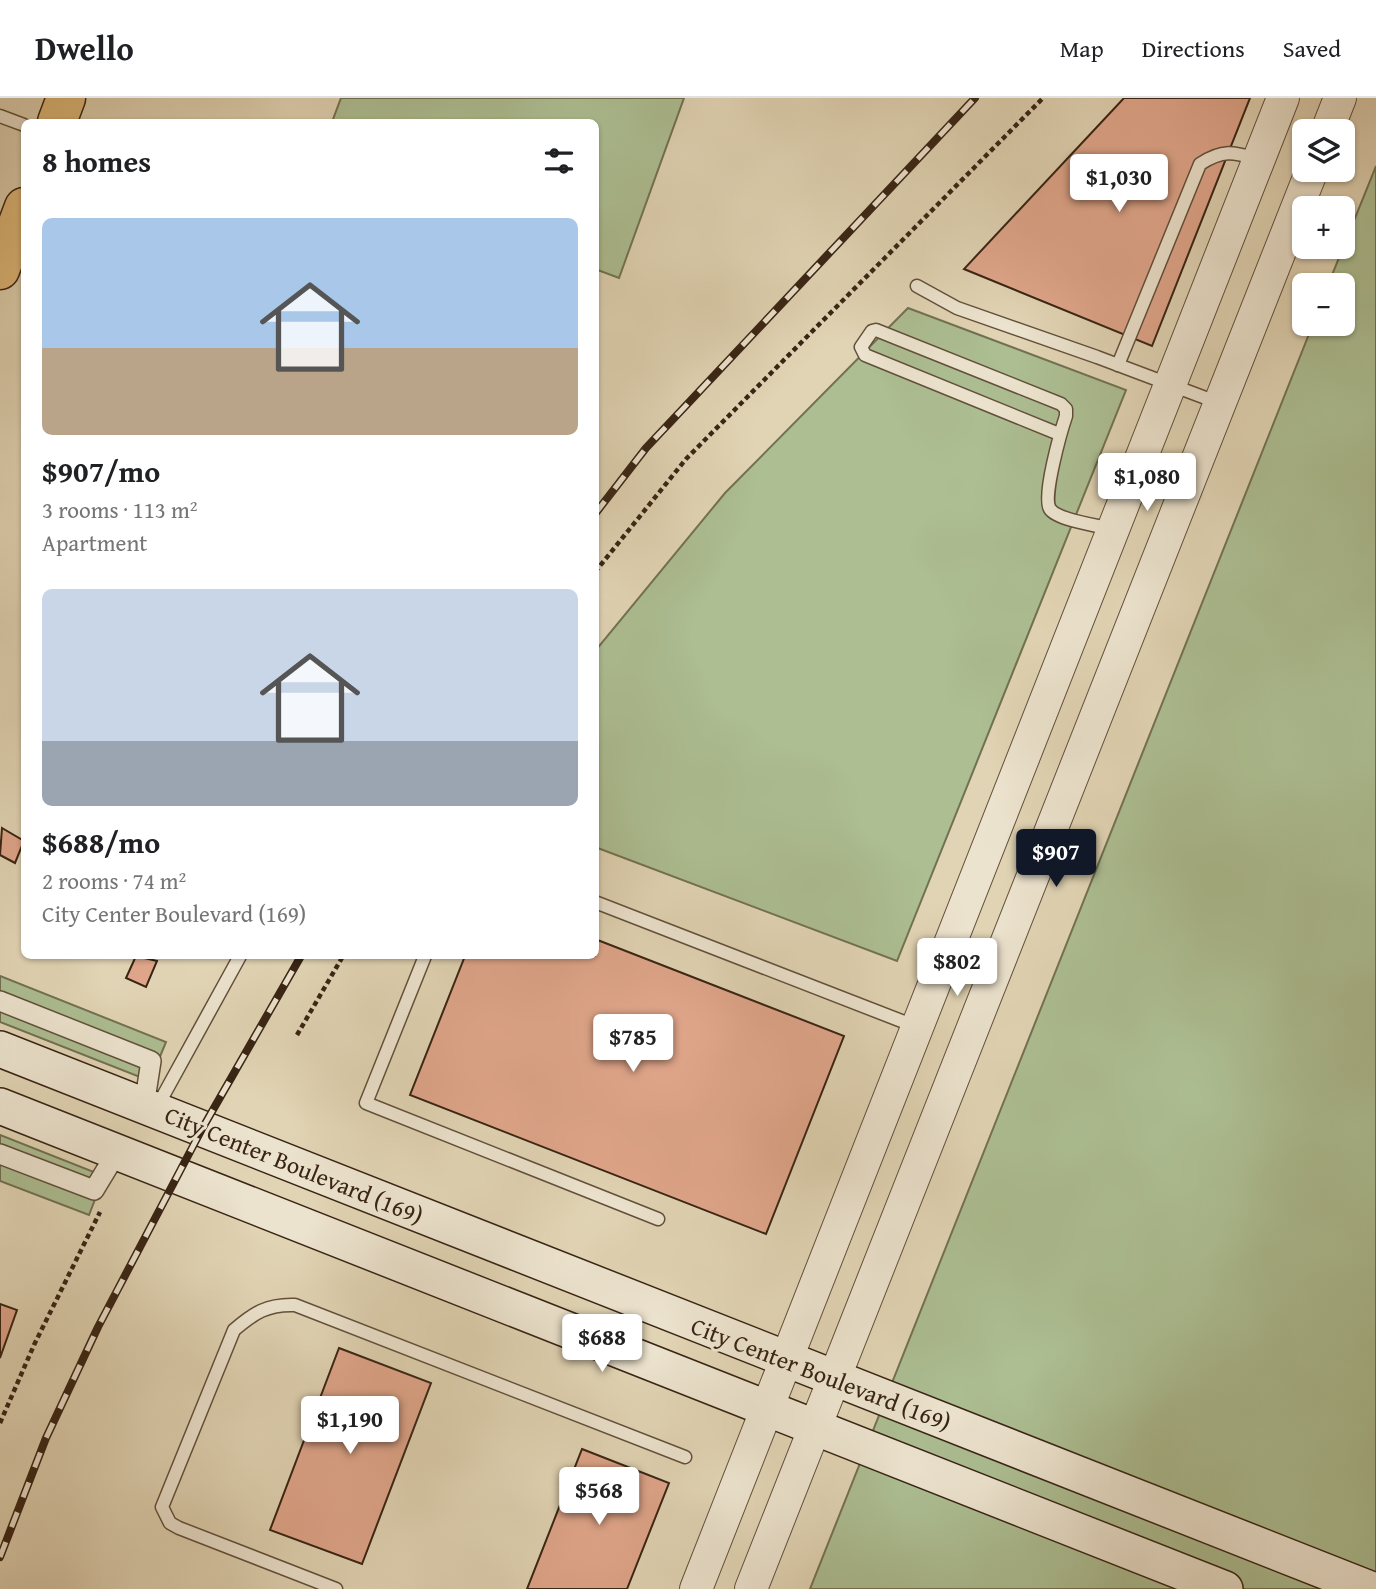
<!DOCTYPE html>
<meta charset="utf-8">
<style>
:root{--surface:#fff;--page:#f2f2f2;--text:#202124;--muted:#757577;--line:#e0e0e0;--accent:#111827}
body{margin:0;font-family:"Gentium Book Plus",serif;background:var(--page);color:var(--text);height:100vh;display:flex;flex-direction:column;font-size:26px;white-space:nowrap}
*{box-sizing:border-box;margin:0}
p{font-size:23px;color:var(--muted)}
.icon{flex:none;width:38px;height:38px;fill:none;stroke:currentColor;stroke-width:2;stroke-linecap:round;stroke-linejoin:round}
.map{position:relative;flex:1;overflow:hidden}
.drawer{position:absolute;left:21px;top:21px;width:578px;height:840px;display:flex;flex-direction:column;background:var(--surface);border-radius:10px;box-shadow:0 2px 5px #0004}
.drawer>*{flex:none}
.controls{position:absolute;left:1292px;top:21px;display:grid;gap:14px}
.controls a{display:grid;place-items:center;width:63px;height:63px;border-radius:10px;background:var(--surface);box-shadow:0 2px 5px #0004;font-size:35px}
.price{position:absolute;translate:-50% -60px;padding:0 16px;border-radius:7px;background:#fff;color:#222;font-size:23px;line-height:46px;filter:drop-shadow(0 2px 4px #0008)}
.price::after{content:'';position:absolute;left:50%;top:42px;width:21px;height:16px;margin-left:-10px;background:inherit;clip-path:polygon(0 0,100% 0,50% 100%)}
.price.on{background:var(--accent);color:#fff}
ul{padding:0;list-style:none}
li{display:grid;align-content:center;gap:14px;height:371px;padding:0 21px}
li span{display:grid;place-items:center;height:217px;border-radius:10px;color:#555}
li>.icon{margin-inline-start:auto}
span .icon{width:126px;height:126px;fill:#fffc;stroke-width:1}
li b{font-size:30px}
h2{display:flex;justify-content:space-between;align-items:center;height:84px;padding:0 21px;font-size:30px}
header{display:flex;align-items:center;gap:42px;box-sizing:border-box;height:98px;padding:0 35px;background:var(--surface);border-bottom:2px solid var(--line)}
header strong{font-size:33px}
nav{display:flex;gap:38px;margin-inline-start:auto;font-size:24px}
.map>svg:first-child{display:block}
.green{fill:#acbe92;stroke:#727153;stroke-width:2}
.building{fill:#e0a68b;stroke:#382414;stroke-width:2}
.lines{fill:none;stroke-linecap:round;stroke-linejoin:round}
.service-casing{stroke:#62503c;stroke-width:15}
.pedestrian-casing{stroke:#62503c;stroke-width:22}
.tertiary-casing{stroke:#62503c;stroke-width:34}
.secondary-casing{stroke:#382414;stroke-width:38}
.trunk-casing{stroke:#382414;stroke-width:41}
.path{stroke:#382414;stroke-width:4.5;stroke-dasharray:5 3.5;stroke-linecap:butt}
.service{stroke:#ece3ce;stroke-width:12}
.pedestrian{stroke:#ece3ce;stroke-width:19}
.tertiary{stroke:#ece3ce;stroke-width:32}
.secondary{stroke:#ece3ce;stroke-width:35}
.trunk{stroke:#e0ba7a;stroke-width:38}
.rail-casing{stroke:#382414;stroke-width:8}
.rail{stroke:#ece3ce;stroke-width:5;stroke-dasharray:16;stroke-linecap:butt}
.labels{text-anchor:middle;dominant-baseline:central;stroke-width:6;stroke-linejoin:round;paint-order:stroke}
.street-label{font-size:24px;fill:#382414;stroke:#ece3ce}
</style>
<header>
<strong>Dwello</strong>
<nav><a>Map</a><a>Directions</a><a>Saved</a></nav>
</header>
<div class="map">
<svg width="1376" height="1491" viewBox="0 0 1376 1491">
<rect width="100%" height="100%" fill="#e1d4b4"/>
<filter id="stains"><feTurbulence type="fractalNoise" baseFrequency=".00286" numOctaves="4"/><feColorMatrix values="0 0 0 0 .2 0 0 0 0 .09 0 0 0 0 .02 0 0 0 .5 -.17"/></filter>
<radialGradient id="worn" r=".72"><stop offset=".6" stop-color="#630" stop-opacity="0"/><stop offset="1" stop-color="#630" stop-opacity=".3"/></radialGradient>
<!-- green -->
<g class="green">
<path d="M341,0H684L619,180L595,171V24H332Z"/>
<path d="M1376,68V1491H810L1313,226H1342V187H1328Z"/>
<path d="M908,210L1126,292L897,863L595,749V553L725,395Z"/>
<path d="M0,878L166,944L150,983L0,924Z"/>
<path d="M0,1037L104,1078L89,1117L0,1083Z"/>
</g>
<!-- building -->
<g class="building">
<path d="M1124,0H1250L1152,248L964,171Z"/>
<path d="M2,730L24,743L15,765L0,757Z"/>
<path d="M595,841L844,938L766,1136L410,997L465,858H595Z"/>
<path d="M136,858L157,863L146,889L126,880Z"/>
<path d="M0,1206L17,1212L0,1260Z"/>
<path d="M339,1250L431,1285L362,1466L270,1432Z"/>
<path d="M582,1351L669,1385L627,1491H527Z"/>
</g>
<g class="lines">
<!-- service casing -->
<g class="service-casing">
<g id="service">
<path d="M0,18L24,27"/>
<path d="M917,188L957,210L1097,259L1219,305"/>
<path d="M1118,267L1200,66C1223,51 1233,54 1258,61"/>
<path d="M1059,336L865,257L861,249L872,233L876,232L1061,306L1066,311V318C1061,333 1042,399 1050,411C1057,422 1099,428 1113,431"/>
<path d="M595,804L917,929"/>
<path d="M425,858L366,1005L658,1121"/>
<path d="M157,1009L240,858"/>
<path d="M336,1491L179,1430L170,1425L162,1409L234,1232C254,1215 267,1206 295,1207L685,1359"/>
</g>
</g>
<!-- pedestrian casing -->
<g class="pedestrian-casing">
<g id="pedestrian">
<path d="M0,903L151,963L144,1008"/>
<path d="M0,1056L94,1092L117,1054"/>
</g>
</g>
<!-- tertiary casing -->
<g class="tertiary-casing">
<g id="tertiary">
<path d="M1327,33L1340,0"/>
<path d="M696,1491L1283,0"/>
<path d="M751,1491L1312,72"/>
</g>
</g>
<!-- secondary casing -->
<g class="secondary-casing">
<g id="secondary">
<path d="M0,951L1370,1491"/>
<path d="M0,1008L1225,1491"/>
</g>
</g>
<!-- trunk casing -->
<g class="trunk-casing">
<g id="trunk">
<path d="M57,24L66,0"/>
<path d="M0,172L24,109"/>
</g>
</g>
<!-- path -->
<g class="path">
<path d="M595,474L686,361L1043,0"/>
<path d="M297,937L343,858"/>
<path d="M0,1325L34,1247L100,1114"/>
</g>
<!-- service -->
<use href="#service" class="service"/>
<!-- pedestrian -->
<use href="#pedestrian" class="pedestrian"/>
<!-- tertiary -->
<use href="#tertiary" class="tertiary"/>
<!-- secondary -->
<use href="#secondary" class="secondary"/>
<!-- trunk -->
<use href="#trunk" class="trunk"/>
<!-- rail casing -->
<g class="rail-casing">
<g id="rail">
<path d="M595,416L646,350L975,0"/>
<path d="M0,1459L46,1340L98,1229L202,1031L301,858"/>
</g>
</g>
<!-- rail -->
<use href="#rail" class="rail"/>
</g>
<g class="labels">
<!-- street labels -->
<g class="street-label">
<text transform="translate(294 1067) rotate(22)">City Center Boulevard (169)</text>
<text transform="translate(821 1276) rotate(21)">City Center Boulevard (169)</text>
</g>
</g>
<rect width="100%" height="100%" filter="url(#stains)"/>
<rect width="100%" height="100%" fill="url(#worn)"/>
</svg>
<div class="controls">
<a><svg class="icon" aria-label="layers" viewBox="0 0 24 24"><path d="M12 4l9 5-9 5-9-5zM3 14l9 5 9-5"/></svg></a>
<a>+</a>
<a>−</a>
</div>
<b class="price" style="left:1119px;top:116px">$1,030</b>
<b class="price" style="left:1147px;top:415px">$1,080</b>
<b class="price on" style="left:1056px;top:791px">$907</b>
<b class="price" style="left:957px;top:900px">$802</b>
<b class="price" style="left:633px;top:976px">$785</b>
<b class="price" style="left:602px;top:1276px">$688</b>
<b class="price" style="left:350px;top:1358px">$1,190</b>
<b class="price" style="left:599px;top:1429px">$568</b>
<section class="drawer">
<h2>8 homes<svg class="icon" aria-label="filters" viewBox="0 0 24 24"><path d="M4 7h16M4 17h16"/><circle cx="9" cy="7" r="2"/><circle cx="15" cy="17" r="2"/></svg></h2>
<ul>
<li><span style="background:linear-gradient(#a9c7e8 60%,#b9a48a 0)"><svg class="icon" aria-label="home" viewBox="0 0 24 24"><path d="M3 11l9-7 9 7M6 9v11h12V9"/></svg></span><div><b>$907/mo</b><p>3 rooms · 113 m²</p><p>Apartment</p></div></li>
<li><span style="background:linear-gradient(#c9d6e8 70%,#9aa5b1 0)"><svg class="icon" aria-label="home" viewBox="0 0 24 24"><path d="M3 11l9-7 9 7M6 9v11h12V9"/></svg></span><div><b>$688/mo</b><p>2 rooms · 74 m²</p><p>City Center Boulevard (169)</p></div></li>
</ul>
</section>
</div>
